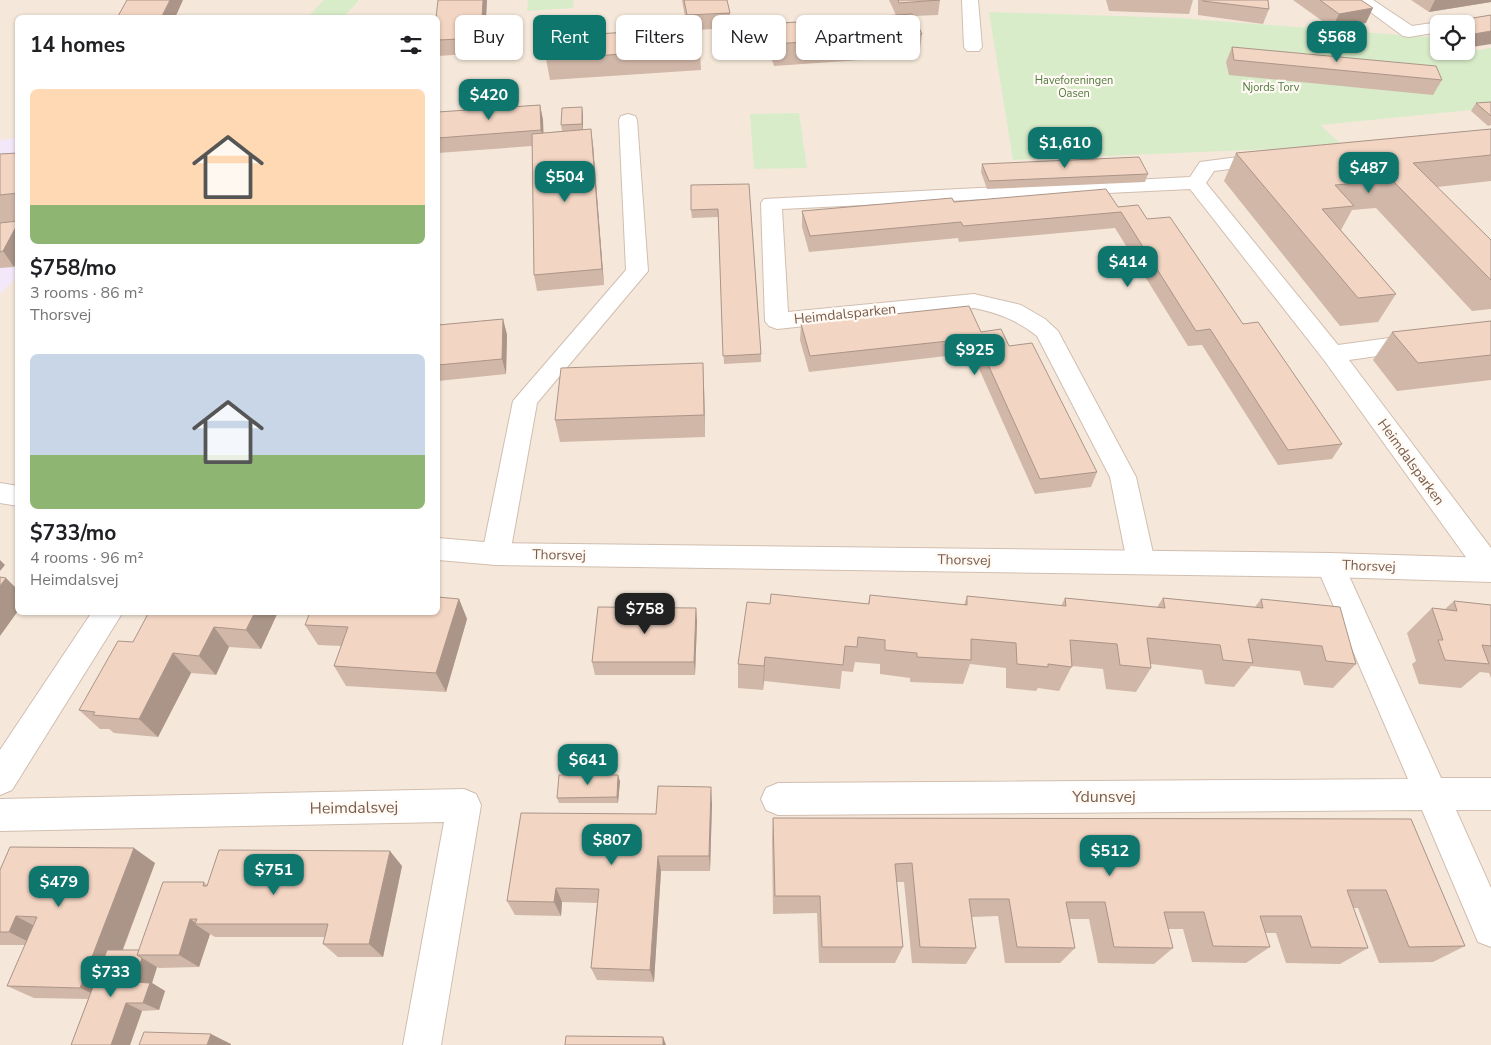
<!DOCTYPE html>
<meta charset="utf-8">
<style>
:root{--surface:#fff;--page:#f6f6f6;--text:#202124;--muted:#757577;--accent:#0f766e}
body{margin:0;font-family:"Nunito Sans",sans-serif;background:var(--page);color:var(--text);height:100vh;display:flex;flex-direction:column;font-size:19px;white-space:nowrap}
*{box-sizing:border-box;margin:0}
p{font-size:16px;color:var(--muted)}
.icon{flex:none;width:28px;height:28px;fill:none;stroke:currentColor;stroke-width:2;stroke-linecap:round;stroke-linejoin:round}
.map{position:relative;flex:1;overflow:hidden}
.sheet{position:absolute;left:15px;top:15px;width:425px;height:600px;display:flex;flex-direction:column;background:var(--surface);border-radius:8px;box-shadow:0 1px 4px #0004}
.sheet>*{flex:none}
.guide{position:absolute;left:455px;top:15px;width:475px;height:45px;display:flex;gap:10px}
.controls{position:absolute;left:1430px;top:15px;display:grid;gap:10px}
.controls a{display:grid;place-items:center;width:45px;height:45px;border-radius:8px;background:var(--surface);box-shadow:0 1px 4px #0004;font-size:25px}
.price{position:absolute;translate:-50% -42px;padding:0 11px;border-radius:10px;background:var(--accent);color:#fff;font-size:16px;line-height:32px;filter:drop-shadow(0 1px 2px #0008)}
.price::after{content:'';position:absolute;left:50%;top:30px;width:15px;height:11px;margin-left:-8px;background:inherit;clip-path:polygon(0 0,100% 0,50% 100%)}
.price.current{background:#222;color:#fff}
ul{padding:0;list-style:none}
li{display:grid;align-content:center;gap:10px;height:265px;padding:0 15px}
li span{display:grid;place-items:center;height:155px;border-radius:8px;color:#555}
li>.icon{margin-inline-start:auto}
span .icon{width:90px;height:90px;fill:#fffc;stroke-width:1}
li b{font-size:21px}
h2{display:flex;justify-content:space-between;align-items:center;height:60px;padding:0 15px;font-size:21px}
.tag{padding:0 18px;border-radius:8px;background:var(--surface);box-shadow:0 1px 4px #0004;font-size:18px;line-height:45px}
.tag.current{background:var(--accent);color:#fff}
.map>svg:first-child{display:block}
.residential{fill:#f5e8da;fill-rule:evenodd}
.education{fill:#f3e8fa}
.green{fill:#d8ecc9}
.lines{fill:none;stroke-linecap:round;stroke-linejoin:round}
.minor-casing{stroke:#d1beb0;stroke-width:2}
.tertiary-casing{stroke:#d1beb0;stroke-width:2}
.minor{fill:#fff;fill-rule:evenodd}
.tertiary{fill:#fff;fill-rule:evenodd}
.wall{fill:#d1b7a8}
.shaded-wall{fill:#aa9588}
.building{fill:#f3d5c3;stroke:#aa9588}
.labels{text-anchor:middle;dominant-baseline:central;stroke-width:4.5;stroke-linejoin:round;paint-order:stroke}
.far-park-label{font-size:11px;fill:#537a41;stroke:#fffaf3}
.street-label{font-size:14px;fill:#7a5c4d;stroke:#fffaf3}
.near-street-label{font-size:16px;fill:#7a5c4d;stroke:#fffaf3}
</style>
<div class="map">
<svg width="1491" height="1045" viewBox="0 0 1491 1045">
<rect width="100%" height="100%" fill="#fdf6ec"/>
<!-- residential -->
<path class="residential" d="M0,0H1491V1045H0ZM18,18H438V612H18ZM1439,24H1466V51H1439Z"/>
<!-- education -->
<path class="education" d="M17,138V277L0,294V140Z"/>
<!-- green -->
<g class="green">
<path d="M324,0H359L344,17H308Z"/>
<path d="M528,0H573L574,8L527,11Z"/>
<path d="M989,12L1179,18L1439,38V51L1461,53L1491,48V108L1320,125L1343,146L1013,160Z"/>
<path d="M799,113L807,168L754,169L750,114Z"/>
</g>
<g class="lines">
<!-- minor casing -->
<g class="minor-casing">
<g id="minor">
<path d="M962,0H978L982,47L979,51H967L964,47Z"/>
<path d="M1354,0H1373L1412,26L1439,22L1445,24H1439V32L1409,37L1403,36Z"/>
<path d="M628,114L635,116L637,120L648,271L537,403L510,554L506,562L496,565L486,562L482,554L513,401L626,270L619,120L621,116Z"/>
<path d="M1269,153L1276,155L1279,159L1276,163L1214,171L1206,183L1338,345L1491,324V340L1349,360L1491,548V582L1481,578L1324,360L1190,189L782,209L788,312L974,294L1021,305L1045,319L1058,331L1136,477L1155,562L1151,570L1141,574L1131,570L1127,562L1110,477L1037,336C1017,320 998,313 974,308L777,329L769,326L765,321L761,203L764,199L1190,177L1200,162Z"/>
<path d="M1330,553L1340,557L1344,565L1441,778H1491V810H1456L1491,888V947L1478,942L1422,810L778,815L766,810L761,799L766,788L778,783L1408,779L1316,565L1320,557Z"/>
<path d="M92,612H123L12,790L0,795V750Z"/>
<path d="M464,789L476,794L481,805L441,1045H403L444,822L0,831V799Z"/>
</g>
</g>
<!-- tertiary casing -->
<g class="tertiary-casing">
<g id="tertiary">
<path d="M0,483L18,486V506L0,503Z"/>
<path d="M438,538L496,543L1330,553L1491,558V582L1330,577L496,565L438,560Z"/>
</g>
</g>
<!-- minor -->
<use href="#minor" class="minor"/>
<!-- tertiary -->
<use href="#tertiary" class="tertiary"/>
</g>
<!-- wall -->
<g class="wall">
<path d="M438,0H487L484,53L438,56Z"/>
<path d="M682,0H727L730,13V28L696,30L700,49L701,70L550,80L546,59L687,28Z"/>
<path d="M889,0H940L938,15L913,16L922,34L919,56L774,66L767,45L768,24L896,15Z"/>
<path d="M1106,0H1193L1189,14L1109,11Z"/>
<path d="M1198,0H1268L1269,9L1263,24L1198,15Z"/>
<path d="M1293,0H1361L1366,23L1332,28Z"/>
<path d="M1411,0H1491V2L1429,12Z"/>
<path d="M1491,15L1466,48V24H1454L1455,21Z"/>
<path d="M1232,47L1442,80L1433,95L1229,75L1226,62Z"/>
<path d="M1491,102V125L1488,126L1471,111L1476,103Z"/>
<path d="M540,105L543,120V133L562,131L561,125L583,115V130L593,145L604,285L537,291L534,275L532,146L438,153V112Z"/>
<path d="M1491,129V181L1437,187L1491,240V309L1472,311L1376,208L1352,210L1341,230L1396,294L1378,322L1340,326L1224,181L1236,153Z"/>
<path d="M18,153V260L14,267L0,268V154Z"/>
<path d="M982,164L1148,174L1145,182L987,189L981,172Z"/>
<path d="M749,184L761,354V362L724,364L718,217L692,218L691,210Z"/>
<path d="M954,202L1118,207L1147,219L1243,324L1342,444L1332,459L1278,465L1202,345L1188,346L1115,228L959,242L958,238L809,252L802,227V211Z"/>
<path d="M503,319L507,335L506,374L438,381V325Z"/>
<path d="M1491,321V380L1397,391L1373,360L1392,332Z"/>
<path d="M801,324L981,332L1009,346L1097,472L1091,487L1035,494L972,353L809,372L800,340Z"/>
<path d="M704,386L705,437L560,442L555,420Z"/>
<path d="M870,595L964,605L967,596L1061,606L1065,598L1157,607L1163,598L1255,607L1261,599L1356,664L1333,688L1304,685L1300,671L1251,666L1234,687L1205,684L1202,670L1151,664V668L1136,692L1106,689L1103,669L1072,666L1059,691L1038,688L1036,691L1006,688V668L970,664L963,684L910,682V678L880,674V664L855,662L853,672L842,671L840,689L764,681L763,690L738,688V664L770,604H868Z"/>
<path d="M459,599L467,619L446,692L346,686L334,666L341,646L318,645L305,625Z"/>
<path d="M1454,601L1491,605V678L1489,673L1480,672L1461,688L1419,684L1412,664L1416,661L1407,633L1432,608L1445,609Z"/>
<path d="M696,608L697,622L695,675H595L592,662Z"/>
<path d="M278,612L261,649L229,647L216,675L191,673L158,737L114,733L109,729H100L79,710L133,642Z"/>
<path d="M620,781L618,803H559L557,798Z"/>
<path d="M712,804L710,871H661L654,982L597,980L591,968L597,903L562,902L561,916L515,915L507,901L656,814Z"/>
<path d="M773,818L1411,819L1465,946L1433,962L1379,963L1358,908H1353L1368,948L1340,964L1286,963L1276,933H1265L1270,947L1246,963L1192,962L1183,929H1168L1173,948L1154,964L1098,963L1089,919H1070L1075,948L1060,963H1005L998,916L972,917L976,948L966,964L912,963L904,882H897L903,947L895,963H819L817,913L773,914L772,838Z"/>
<path d="M155,863L123,950H139L204,882L207,885L402,866L383,957H338L323,944L325,937H215L210,934L199,967L159,968L157,967L152,983L165,991L159,1010L142,1011L130,1045H71L88,999L34,998L7,986L25,945H0V870Z"/>
</g>
<!-- shaded-wall -->
<g class="shaded-wall">
<path d="M170,0H183L175,18H161Z"/>
<path d="M483,0H487L484,53L481,38Z"/>
<path d="M1435,0H1491V2L1429,12Z"/>
<path d="M1373,8L1366,23L1332,28L1339,14Z"/>
<path d="M1491,31V44L1466,48L1474,34Z"/>
<path d="M540,105L543,120L544,145L541,130Z"/>
<path d="M582,107L583,115V132L582,124Z"/>
<path d="M591,129L593,145L604,285L602,269Z"/>
<path d="M18,223V260L14,267L3,251Z"/>
<path d="M503,319L507,335L506,374L502,359Z"/>
<path d="M703,363L704,386L705,437L704,415Z"/>
<path d="M0,560L5,565L0,571Z"/>
<path d="M6,578L18,590V611L0,636V586Z"/>
<path d="M459,599L467,619L446,692L436,673Z"/>
<path d="M696,608L697,622L695,675L694,662Z"/>
<path d="M255,612H278L261,649L246,630Z"/>
<path d="M214,627L229,647L216,675L199,656Z"/>
<path d="M173,653L191,673L158,737L139,719Z"/>
<path d="M765,657L764,681L763,690L764,666Z"/>
<path d="M618,775L620,781L618,803L617,797Z"/>
<path d="M711,787L712,804L710,871L709,856Z"/>
<path d="M134,848L155,863L104,999L80,988Z"/>
<path d="M390,851L402,866L383,957L369,944Z"/>
<path d="M658,856L661,871L654,982L650,970Z"/>
<path d="M556,888L562,902L561,916L554,902Z"/>
<path d="M16,916L42,930L35,945L9,932Z"/>
<path d="M190,919L197,924H195L210,934L199,967L179,955Z"/>
<path d="M142,958L157,967L152,983L165,991L159,1010L143,1003L134,982Z"/>
<path d="M126,1003L142,1011L130,1045H111Z"/>
<path d="M211,1034L231,1044V1045H207Z"/>
<path d="M663,1037L666,1045H663Z"/>
</g>
<!-- building -->
<g class="building">
<path d="M127,0H170L161,18H117Z"/>
<path d="M438,0H483L481,38L438,40V18H436Z"/>
<path d="M684,0H727L730,13L687,15Z"/>
<path d="M898,0H940L899,3Z"/>
<path d="M1203,0H1268L1269,9L1203,1Z"/>
<path d="M1320,0H1361L1373,8L1339,14Z"/>
<path d="M912,14L922,34L774,44L768,24Z"/>
<path d="M1491,15V31L1474,34L1466,28V24H1459L1455,21Z"/>
<path d="M696,28L700,49L546,59V37Z"/>
<path d="M1232,47L1436,66L1442,80L1234,60Z"/>
<path d="M1491,102V116L1476,103Z"/>
<path d="M540,105L541,130L438,138V112Z"/>
<path d="M582,107V124L561,125L562,108Z"/>
<path d="M591,129L602,269L534,275L532,134Z"/>
<path d="M1491,129V155L1413,163L1491,240V280L1392,180L1335,185L1354,206L1322,209L1396,294L1358,298L1236,153Z"/>
<path d="M18,153V193L0,195V154Z"/>
<path d="M1139,157L1148,174L989,181L982,164Z"/>
<path d="M749,184L761,354L723,356L718,209L691,210V185Z"/>
<path d="M1106,189L1118,207L1138,205L1147,219L1170,217L1243,324L1258,322L1342,444L1288,450L1210,329L1196,331L1121,212L963,226L961,222L810,236L802,211L952,198L954,202Z"/>
<path d="M18,221V223L3,251L0,252V223Z"/>
<path d="M969,306L981,332L1001,329L1009,346L1032,343L1097,472L1040,479L976,338L810,356L801,324Z"/>
<path d="M503,319L502,359L438,365V325Z"/>
<path d="M1491,321V355L1418,363L1392,332Z"/>
<path d="M703,363L704,415L555,420L561,368Z"/>
<path d="M0,577L6,578L0,586Z"/>
<path d="M771,594L869,604L870,595L967,605V596L1066,606L1065,598L1165,608L1163,598L1263,608L1261,599L1340,607L1356,664L1326,661L1322,646L1248,639L1253,663L1223,660L1220,645L1147,638L1151,668L1120,665L1117,644L1070,640L1072,667L1048,664V667L1017,664L1016,643L971,639V660L917,657V653L885,650V640L858,637L857,647L845,646L843,665L765,657L764,666L738,664L747,602L770,604Z"/>
<path d="M438,597L459,599L436,673L334,666L348,627L305,625L310,612H438Z"/>
<path d="M1454,601L1491,605V646L1482,645L1489,664L1445,660L1438,640H1443L1432,608L1457,611Z"/>
<path d="M598,607L696,608L694,662H592Z"/>
<path d="M149,612H255L246,630L214,627L199,656L173,653L139,719L93,715L95,712L79,710L118,641L133,642Z"/>
<path d="M559,775H618L617,797L557,798Z"/>
<path d="M658,786L711,787L709,856H658L650,970L591,968L599,889L556,888L554,902L507,901L521,813L656,814Z"/>
<path d="M773,818L1411,819L1465,946L1409,947L1386,890H1347L1368,948L1311,947L1301,916H1260L1270,947L1213,946L1204,912H1164L1173,948L1114,947L1105,902H1066L1075,948L1017,947L1009,899H969L976,948L920,947L912,863L895,864L903,947H822L820,896H775Z"/>
<path d="M10,847L134,848L80,988L7,986L37,917L16,916L9,932H0V870Z"/>
<path d="M219,850L390,851L369,944H323L328,924H195L197,919H190L179,955H137L163,882H204L203,886H207Z"/>
<path d="M107,950H139L137,955L142,958L134,982L150,983L143,1003H126L111,1045H71Z"/>
<path d="M144,1032L211,1034L207,1045H139Z"/>
<path d="M566,1036L663,1037V1045H565Z"/>
</g>
<g class="labels">
<!-- far-park labels -->
<g class="far-park-label">
<text x="1074" y="80">Haveforeningen<tspan x="1074" dy="13">Oasen</tspan></text>
<text x="1271" y="87">Njords Torv</text>
</g>
<!-- street labels -->
<g class="street-label">
<text transform="translate(845 314) rotate(-6)">Heimdalsparken</text>
<text transform="translate(1411 462) rotate(54)">Heimdalsparken</text>
<text transform="translate(559 555) rotate(1)">Thorsvej</text>
<text transform="translate(964 560) rotate(1)">Thorsvej</text>
<text transform="translate(1369 566) rotate(2)">Thorsvej</text>
</g>
<!-- near-street labels -->
<g class="near-street-label">
<text x="1104" y="797">Ydunsvej</text>
<text transform="translate(354 808) rotate(-1)">Heimdalsvej</text>
</g>
</g>
</svg>
<div class="controls">
<a><svg class="icon" aria-label="locate" viewBox="0 0 24 24"><circle cx="12" cy="12" r="6"/><path d="M12 2v4M12 18v4M2 12h4M18 12h4"/></svg></a>
</div>
<b class="price" style="left:1337px;top:63px">$568</b>
<b class="price" style="left:489px;top:121px">$420</b>
<b class="price" style="left:1065px;top:169px">$1,610</b>
<b class="price" style="left:1369px;top:194px">$487</b>
<b class="price" style="left:565px;top:203px">$504</b>
<b class="price" style="left:1128px;top:288px">$414</b>
<b class="price" style="left:975px;top:376px">$925</b>
<b class="price current" style="left:645px;top:635px">$758</b>
<b class="price" style="left:588px;top:786px">$641</b>
<b class="price" style="left:612px;top:866px">$807</b>
<b class="price" style="left:1110px;top:877px">$512</b>
<b class="price" style="left:274px;top:896px">$751</b>
<b class="price" style="left:59px;top:908px">$479</b>
<b class="price" style="left:111px;top:998px">$733</b>
<div class="guide">
<a class="tag">Buy</a>
<a class="tag current">Rent</a>
<a class="tag">Filters</a>
<a class="tag">New</a>
<a class="tag">Apartment</a>
</div>
<section class="sheet">
<h2>14 homes<svg class="icon" aria-label="filters" viewBox="0 0 24 24"><path d="M4 7h16M4 17h16"/><circle cx="9" cy="7" r="2"/><circle cx="15" cy="17" r="2"/></svg></h2>
<ul>
<li><span style="background:linear-gradient(#ffd9b3 75%,#8fb573 0)"><svg class="icon" aria-label="home" viewBox="0 0 24 24"><path d="M3 11l9-7 9 7M6 9v11h12V9"/></svg></span><div><b>$758/mo</b><p>3 rooms · 86 m²</p><p>Thorsvej</p></div></li>
<li><span style="background:linear-gradient(#c9d6e8 65%,#8fb573 0)"><svg class="icon" aria-label="home" viewBox="0 0 24 24"><path d="M3 11l9-7 9 7M6 9v11h12V9"/></svg></span><div><b>$733/mo</b><p>4 rooms · 96 m²</p><p>Heimdalsvej</p></div></li>
</ul>
</section>
</div>
